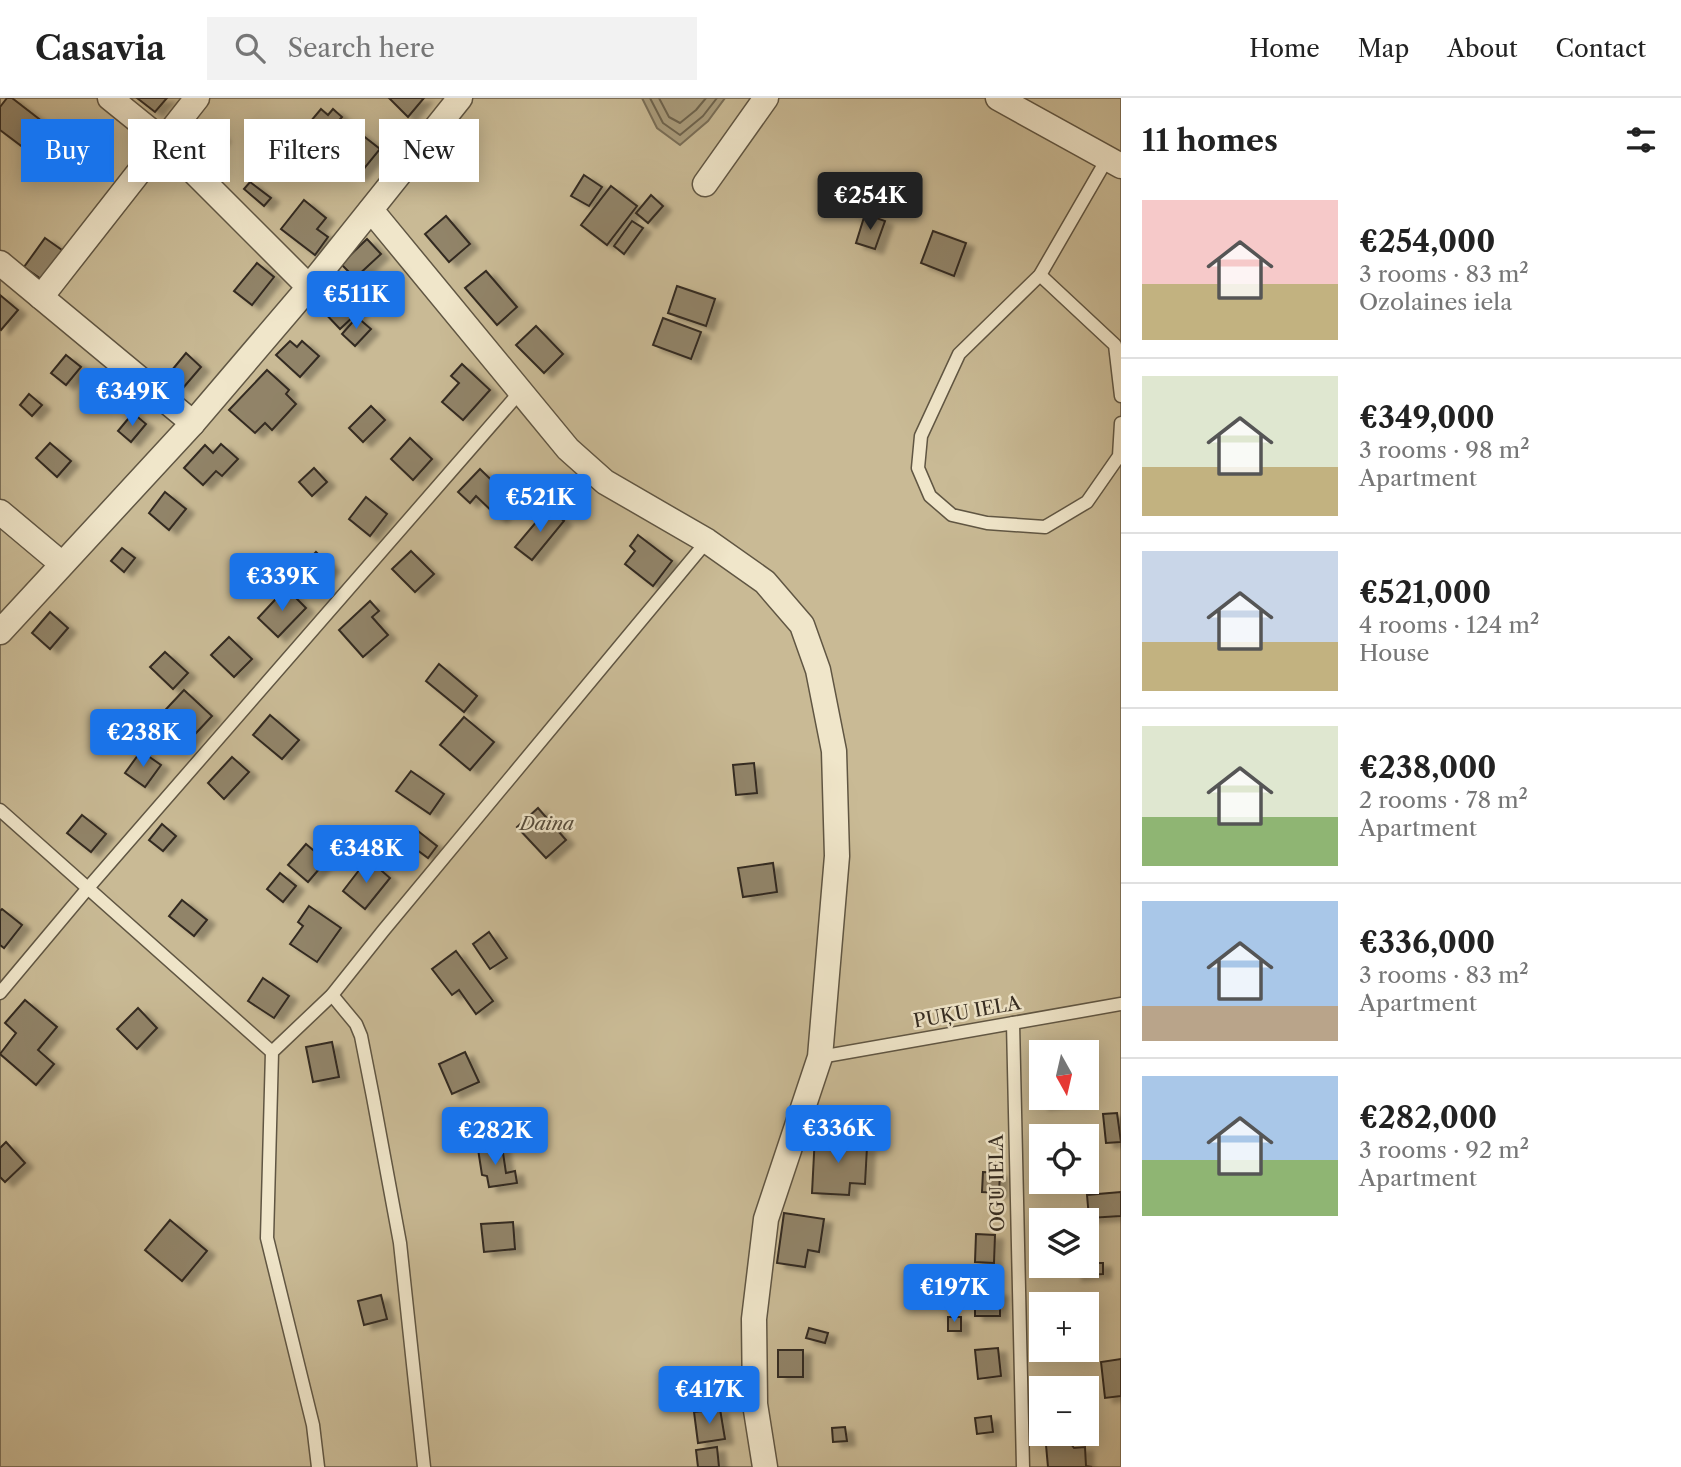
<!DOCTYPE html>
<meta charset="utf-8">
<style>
:root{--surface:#fff;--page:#f2f2f2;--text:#222;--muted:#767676;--line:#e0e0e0;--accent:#1a73e8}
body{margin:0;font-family:"Libre Caslon Text",serif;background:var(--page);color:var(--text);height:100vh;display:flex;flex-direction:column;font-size:26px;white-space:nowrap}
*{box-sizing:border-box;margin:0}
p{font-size:23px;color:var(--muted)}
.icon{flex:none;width:38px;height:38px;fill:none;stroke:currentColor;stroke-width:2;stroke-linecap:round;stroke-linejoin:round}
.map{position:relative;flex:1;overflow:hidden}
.drawer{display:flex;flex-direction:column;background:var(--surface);width:560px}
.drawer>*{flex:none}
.hud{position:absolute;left:21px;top:21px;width:665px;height:63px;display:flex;gap:14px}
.needle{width:46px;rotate:172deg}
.tools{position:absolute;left:1029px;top:942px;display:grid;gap:14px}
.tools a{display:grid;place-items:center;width:70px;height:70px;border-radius:0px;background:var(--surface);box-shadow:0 4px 18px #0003;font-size:35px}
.price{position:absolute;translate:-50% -60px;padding:0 16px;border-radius:7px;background:var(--accent);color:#fff;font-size:23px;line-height:46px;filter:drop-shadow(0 2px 4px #0008)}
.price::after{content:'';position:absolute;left:50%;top:42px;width:21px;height:16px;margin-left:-10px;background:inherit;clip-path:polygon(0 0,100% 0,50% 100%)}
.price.current{background:#222;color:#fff}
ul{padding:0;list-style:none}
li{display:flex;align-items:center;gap:21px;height:175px;padding:0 21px}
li+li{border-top:2px solid var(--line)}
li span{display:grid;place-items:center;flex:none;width:196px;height:140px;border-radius:0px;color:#555}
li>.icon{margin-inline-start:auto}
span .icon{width:84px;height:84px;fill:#fffc;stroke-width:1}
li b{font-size:30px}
h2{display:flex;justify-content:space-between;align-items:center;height:84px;padding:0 21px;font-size:30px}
.chip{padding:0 24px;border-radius:0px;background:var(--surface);box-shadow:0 4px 18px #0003;font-size:24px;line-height:63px}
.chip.current{background:var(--accent);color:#fff}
header{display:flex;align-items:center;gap:42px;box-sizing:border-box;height:98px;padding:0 35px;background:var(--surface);border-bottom:2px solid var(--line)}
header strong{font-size:33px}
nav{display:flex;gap:38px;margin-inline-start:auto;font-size:24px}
.search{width:490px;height:63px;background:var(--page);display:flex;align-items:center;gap:18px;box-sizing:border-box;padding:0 24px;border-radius:0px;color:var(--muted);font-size:26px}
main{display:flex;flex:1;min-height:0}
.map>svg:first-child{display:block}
.green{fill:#c9ba95;stroke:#7e725a;stroke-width:2;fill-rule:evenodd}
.water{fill:#aa9d7d;stroke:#7a6f58;stroke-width:2}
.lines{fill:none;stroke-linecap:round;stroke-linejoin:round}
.shore{stroke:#6e644e;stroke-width:2}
.building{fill:#918469;stroke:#332a20;stroke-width:2;filter:url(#shadow)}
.service-casing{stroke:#605643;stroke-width:15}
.minor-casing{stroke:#605643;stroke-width:27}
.service{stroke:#f0e6ca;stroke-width:12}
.minor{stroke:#f0e6ca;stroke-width:24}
.labels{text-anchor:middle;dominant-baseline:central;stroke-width:5;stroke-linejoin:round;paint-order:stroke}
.park-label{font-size:19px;font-style:italic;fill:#584e3d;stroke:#f0e6ca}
.street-label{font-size:19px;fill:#332a20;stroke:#f0e6ca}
</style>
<header>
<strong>Casavia</strong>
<div class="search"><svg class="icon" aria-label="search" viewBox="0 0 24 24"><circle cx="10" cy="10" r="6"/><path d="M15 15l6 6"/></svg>Search here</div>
<nav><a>Home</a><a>Map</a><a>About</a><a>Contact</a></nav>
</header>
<main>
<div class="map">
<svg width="1121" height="1369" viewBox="0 0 1121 1369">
<defs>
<filter id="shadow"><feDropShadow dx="8" dy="4.5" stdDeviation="2" flood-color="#0004"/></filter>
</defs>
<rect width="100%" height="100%" fill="#e8d8ad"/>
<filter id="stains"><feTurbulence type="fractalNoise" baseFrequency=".00286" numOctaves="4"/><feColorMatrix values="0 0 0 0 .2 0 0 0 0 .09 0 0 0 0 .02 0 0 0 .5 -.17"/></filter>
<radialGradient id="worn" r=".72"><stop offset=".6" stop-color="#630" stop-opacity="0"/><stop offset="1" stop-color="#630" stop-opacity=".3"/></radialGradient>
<!-- green -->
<path class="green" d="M0,0H1121V1369H0ZM1041,954H1087V999H1041ZM1041,1038H1087V1083H1041ZM1041,1122H1087V1167H1041ZM1041,1206H1087V1251H1041ZM1041,1290H1087V1335H1041Z"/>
<!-- water -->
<path class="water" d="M642,0H725L708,23L680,47L657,30Z"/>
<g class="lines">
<!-- shore -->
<g class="shore">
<path d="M650,0L663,25L680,37L703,18L717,0"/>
<path d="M659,0L669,19L680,25L696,12L706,0"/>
</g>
</g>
<!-- building -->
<g class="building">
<path d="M7,0H12L43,24L24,50L0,32V9Z"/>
<path d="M137,0H167L155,14Z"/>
<path d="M389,0H424L408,19Z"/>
<path d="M321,11L328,17L333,11L342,19L326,37L310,24Z"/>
<path d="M209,29L222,39L210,55L196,45Z"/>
<path d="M357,33L380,51L358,78L336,60Z"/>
<path d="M584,77L602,89L589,108L571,98Z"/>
<path d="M250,84L271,100L264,108L244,91Z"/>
<path d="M611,88L637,108L607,147L581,127Z"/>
<path d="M651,97L663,108L648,125L636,115Z"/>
<path d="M304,102L326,120L317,131L328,139L315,157L281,131Z"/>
<path d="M865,116L885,123L875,151L856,145Z"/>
<path d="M446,118L470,146L449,164L425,136Z"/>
<path d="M632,123L643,130L624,156L614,148Z"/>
<path d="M933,133L966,145L954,178L921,165Z"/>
<path d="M45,140L69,157L48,186L24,169Z"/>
<path d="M367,141L381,156L355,180L341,166Z"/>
<path d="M257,165L274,179L252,207L234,193Z"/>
<path d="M486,173L517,209L497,227L465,190Z"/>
<path d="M353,180L373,200L340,231L321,211Z"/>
<path d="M677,188L715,201L706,228L668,215Z"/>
<path d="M0,197L18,212L1,232L0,231Z"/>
<path d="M357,219L371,231L355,248L342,236Z"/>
<path d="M663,220L701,234L691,261L653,247Z"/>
<path d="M536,228L563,256L544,275L516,247Z"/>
<path d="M290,243L297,249L302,243L319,258L300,279L276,257Z"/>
<path d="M186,255L201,269L183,290L168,277Z"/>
<path d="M66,257L81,269L66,287L51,275Z"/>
<path d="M462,266L490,292L463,322L442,304L459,285L451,278Z"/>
<path d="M267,272L289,292L286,296L296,306L272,332L265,325L255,335L229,312Z"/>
<path d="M29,296L42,307L32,318L20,307Z"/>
<path d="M371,308L385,322L363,344L349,330Z"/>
<path d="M133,315L146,326L131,344L118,333Z"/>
<path d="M410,340L432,361L413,382L391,361Z"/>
<path d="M50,345L71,363L57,379L36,360Z"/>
<path d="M221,346L238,361L222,378L216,373L203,387L184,370L205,347L213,355Z"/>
<path d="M314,370L327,384L312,398L299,384Z"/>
<path d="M480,371L514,404L499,420L476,398L470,405L458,394Z"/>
<path d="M165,394L186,411L169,432L149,415Z"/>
<path d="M366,399L387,416L370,438L349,421Z"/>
<path d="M548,410L564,423L532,462L515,449Z"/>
<path d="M638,437L672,463L653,488L625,466L635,453L630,448Z"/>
<path d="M122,450L135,460L124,474L111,463Z"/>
<path d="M411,453L434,476L415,494L392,471Z"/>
<path d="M316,454L332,469L318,484L302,469Z"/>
<path d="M286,490L306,510L278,539L258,520Z"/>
<path d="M370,503L379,513L372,519L388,537L363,559L339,532Z"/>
<path d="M50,514L68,530L50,551L32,535Z"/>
<path d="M229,539L252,561L234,579L211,557Z"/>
<path d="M165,554L188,575L173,591L150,569Z"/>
<path d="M439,566L477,598L464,614L426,583Z"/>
<path d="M184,592L212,618L184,648L156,622Z"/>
<path d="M270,617L299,642L282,661L253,637Z"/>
<path d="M464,619L494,644L470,672L440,647Z"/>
<path d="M141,653L161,667L145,689L125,675Z"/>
<path d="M232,659L249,674L224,701L208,685Z"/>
<path d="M754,665L757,695L736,697L733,667Z"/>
<path d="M411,673L444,696L430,716L396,693Z"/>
<path d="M538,710L566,742L546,760L517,729Z"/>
<path d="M82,717L106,736L91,754L67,735Z"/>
<path d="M162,726L176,738L163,753L149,742Z"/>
<path d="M418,733L437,748L428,760L409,746Z"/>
<path d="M306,746L326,763L308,784L288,767Z"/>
<path d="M773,765L777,794L743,799L738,770Z"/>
<path d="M363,767L371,772L375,767L390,780L365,811L343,793Z"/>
<path d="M280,775L296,788L283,804L267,791Z"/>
<path d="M182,802L207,822L194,838L169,818Z"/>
<path d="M309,808L341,830L317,864L290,846L303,828L298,824Z"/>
<path d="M2,811L22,827L4,850L0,847V813Z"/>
<path d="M489,834L507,860L490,871L473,846Z"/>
<path d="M456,853L493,903L476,916L459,892L452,897L432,871Z"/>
<path d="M263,880L289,898L274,920L248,903Z"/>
<path d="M25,902L57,929L38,952L54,966L36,987L0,956L16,935L5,925Z"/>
<path d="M138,910L157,930L137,951L117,931Z"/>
<path d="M332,944L339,979L313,984L306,949Z"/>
<path d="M465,954L479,984L452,996L439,966Z"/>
<path d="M1041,976V999H1069V1003L1041,1007L1036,977Z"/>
<path d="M514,1014L517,1040L499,1042L496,1017Z"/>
<path d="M1117,1015L1121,1044L1106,1045L1103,1016Z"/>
<path d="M815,1037L855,1039V1048L867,1049L865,1086L850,1085L849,1097L812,1095Z"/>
<path d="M6,1044L25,1065L5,1084L0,1079V1050Z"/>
<path d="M502,1048L506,1075L515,1073L517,1085L489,1089L487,1078L482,1077L478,1051Z"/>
<path d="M983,1074L1000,1075L999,1095L982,1094Z"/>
<path d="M1121,1094V1118L1089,1120L1087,1097Z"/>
<path d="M784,1115L824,1121L819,1154L808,1152L805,1169L777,1165Z"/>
<path d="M170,1122L207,1153L182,1183L145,1152Z"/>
<path d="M513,1124L515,1151L484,1154L481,1126Z"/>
<path d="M1041,1129V1166H1037L1034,1130Z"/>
<path d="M976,1136L995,1137L994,1165L975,1164Z"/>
<path d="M1087,1165H1103V1176L1074,1178V1167H1087Z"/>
<path d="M975,1193L1000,1194V1218H975Z"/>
<path d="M381,1197L387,1221L364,1227L358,1203Z"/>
<rect x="948" y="1219" width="13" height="14"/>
<path d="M809,1230L828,1235L825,1245L806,1240Z"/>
<path d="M998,1250L1001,1278L978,1281L975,1252Z"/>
<rect x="778" y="1252" width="25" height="27"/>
<path d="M1121,1261V1298L1105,1300L1101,1264Z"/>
<path d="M720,1311L725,1341L698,1345L694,1314Z"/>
<path d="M991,1318L993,1334L977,1336L975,1320Z"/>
<path d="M845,1329L847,1343L833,1344L832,1330Z"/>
<path d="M1071,1346L1074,1350L1085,1349L1086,1368L1092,1369H1048L1046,1347Z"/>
<path d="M717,1349L719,1369H698L696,1352Z"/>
</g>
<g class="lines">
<!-- service casing -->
<g class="service-casing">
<g id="service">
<path d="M1107,61L1040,177L959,256L921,338L918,370L930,398L952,417L987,425L1045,429L1087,404L1119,358L1121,325"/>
<path d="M1040,177L1115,247L1121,298"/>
<path d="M0,712L272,954"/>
<path d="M0,895L88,790L520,294"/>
<path d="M332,897L356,926L361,938L373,999L400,1145L424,1369"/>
<path d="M1013,925L1023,1369"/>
<path d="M820,959L1121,906"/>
<path d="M318,1369L313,1327L267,1140L272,954L332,897L383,833L707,443"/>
</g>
</g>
<!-- minor casing -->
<g class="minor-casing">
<g id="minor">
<path d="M110,0L162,42L309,189"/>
<path d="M998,0L1121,68"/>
<path d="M705,86L766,0"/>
<path d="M371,112L568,351L605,384L707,443L765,484L802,527L818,572L834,653L837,758L820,959L766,1121L754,1221L755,1306L765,1369"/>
<path d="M0,165L193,325"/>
<path d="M41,199L197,0"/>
<path d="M0,414L62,466"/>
<path d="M0,534L193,325L309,189L460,0"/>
</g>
</g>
<!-- service -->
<use href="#service" class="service"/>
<!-- minor -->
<use href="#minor" class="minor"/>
</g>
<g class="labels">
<!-- park labels -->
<g class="park-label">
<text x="547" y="725">Daina</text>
</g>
<!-- street labels -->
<g class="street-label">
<text transform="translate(967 914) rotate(-10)">PUĶU IELA</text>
<text transform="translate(997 1085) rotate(-91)">OGU IELA</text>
</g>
</g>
<rect width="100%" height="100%" filter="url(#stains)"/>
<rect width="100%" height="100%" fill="url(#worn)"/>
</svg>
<div class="tools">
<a><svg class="needle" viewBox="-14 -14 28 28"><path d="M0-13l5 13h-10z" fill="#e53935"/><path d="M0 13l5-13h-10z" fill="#767676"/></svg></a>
<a><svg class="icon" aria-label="locate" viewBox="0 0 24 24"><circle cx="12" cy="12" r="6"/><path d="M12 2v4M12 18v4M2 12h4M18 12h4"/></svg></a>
<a><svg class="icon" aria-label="layers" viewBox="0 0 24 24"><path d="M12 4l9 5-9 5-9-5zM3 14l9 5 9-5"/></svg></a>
<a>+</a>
<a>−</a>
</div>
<b class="price current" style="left:870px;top:134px">€254K</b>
<b class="price" style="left:356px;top:233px">€511K</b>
<b class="price" style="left:132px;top:330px">€349K</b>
<b class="price" style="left:540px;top:436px">€521K</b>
<b class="price" style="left:282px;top:515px">€339K</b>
<b class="price" style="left:143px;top:671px">€238K</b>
<b class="price" style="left:366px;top:787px">€348K</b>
<b class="price" style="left:838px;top:1067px">€336K</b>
<b class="price" style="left:495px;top:1069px">€282K</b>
<b class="price" style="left:954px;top:1226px">€197K</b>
<b class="price" style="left:709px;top:1328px">€417K</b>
<div class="hud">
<a class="chip current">Buy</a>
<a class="chip">Rent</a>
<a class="chip">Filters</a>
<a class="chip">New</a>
</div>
</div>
<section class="drawer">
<h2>11 homes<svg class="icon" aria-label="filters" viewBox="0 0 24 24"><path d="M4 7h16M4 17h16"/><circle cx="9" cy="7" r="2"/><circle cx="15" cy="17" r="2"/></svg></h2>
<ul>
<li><span style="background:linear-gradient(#f6c9c9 60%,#c2b280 0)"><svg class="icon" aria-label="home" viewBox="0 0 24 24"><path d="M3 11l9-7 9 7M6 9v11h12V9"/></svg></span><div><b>€254,000</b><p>3 rooms · 83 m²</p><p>Ozolaines iela</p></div></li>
<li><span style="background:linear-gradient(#dfe7d0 65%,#c2b280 0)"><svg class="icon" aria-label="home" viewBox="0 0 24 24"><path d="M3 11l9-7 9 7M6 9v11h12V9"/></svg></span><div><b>€349,000</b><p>3 rooms · 98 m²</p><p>Apartment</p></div></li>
<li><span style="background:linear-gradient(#c9d6e8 65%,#c2b280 0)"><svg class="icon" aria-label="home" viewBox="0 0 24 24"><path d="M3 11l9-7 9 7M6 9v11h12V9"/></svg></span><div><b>€521,000</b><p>4 rooms · 124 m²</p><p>House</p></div></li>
<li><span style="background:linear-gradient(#dfe7d0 65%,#8fb573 0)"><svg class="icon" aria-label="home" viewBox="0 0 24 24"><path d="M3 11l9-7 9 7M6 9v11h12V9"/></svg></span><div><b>€238,000</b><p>2 rooms · 78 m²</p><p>Apartment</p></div></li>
<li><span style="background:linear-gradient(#a9c7e8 75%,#b9a48a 0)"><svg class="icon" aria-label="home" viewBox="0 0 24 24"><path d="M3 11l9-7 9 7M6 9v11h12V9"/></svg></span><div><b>€336,000</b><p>3 rooms · 83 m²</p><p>Apartment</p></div></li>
<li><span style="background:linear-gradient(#a9c7e8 60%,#8fb573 0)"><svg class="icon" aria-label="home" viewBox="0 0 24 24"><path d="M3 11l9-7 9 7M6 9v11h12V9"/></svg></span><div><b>€282,000</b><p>3 rooms · 92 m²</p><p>Apartment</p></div></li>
</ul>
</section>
</main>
